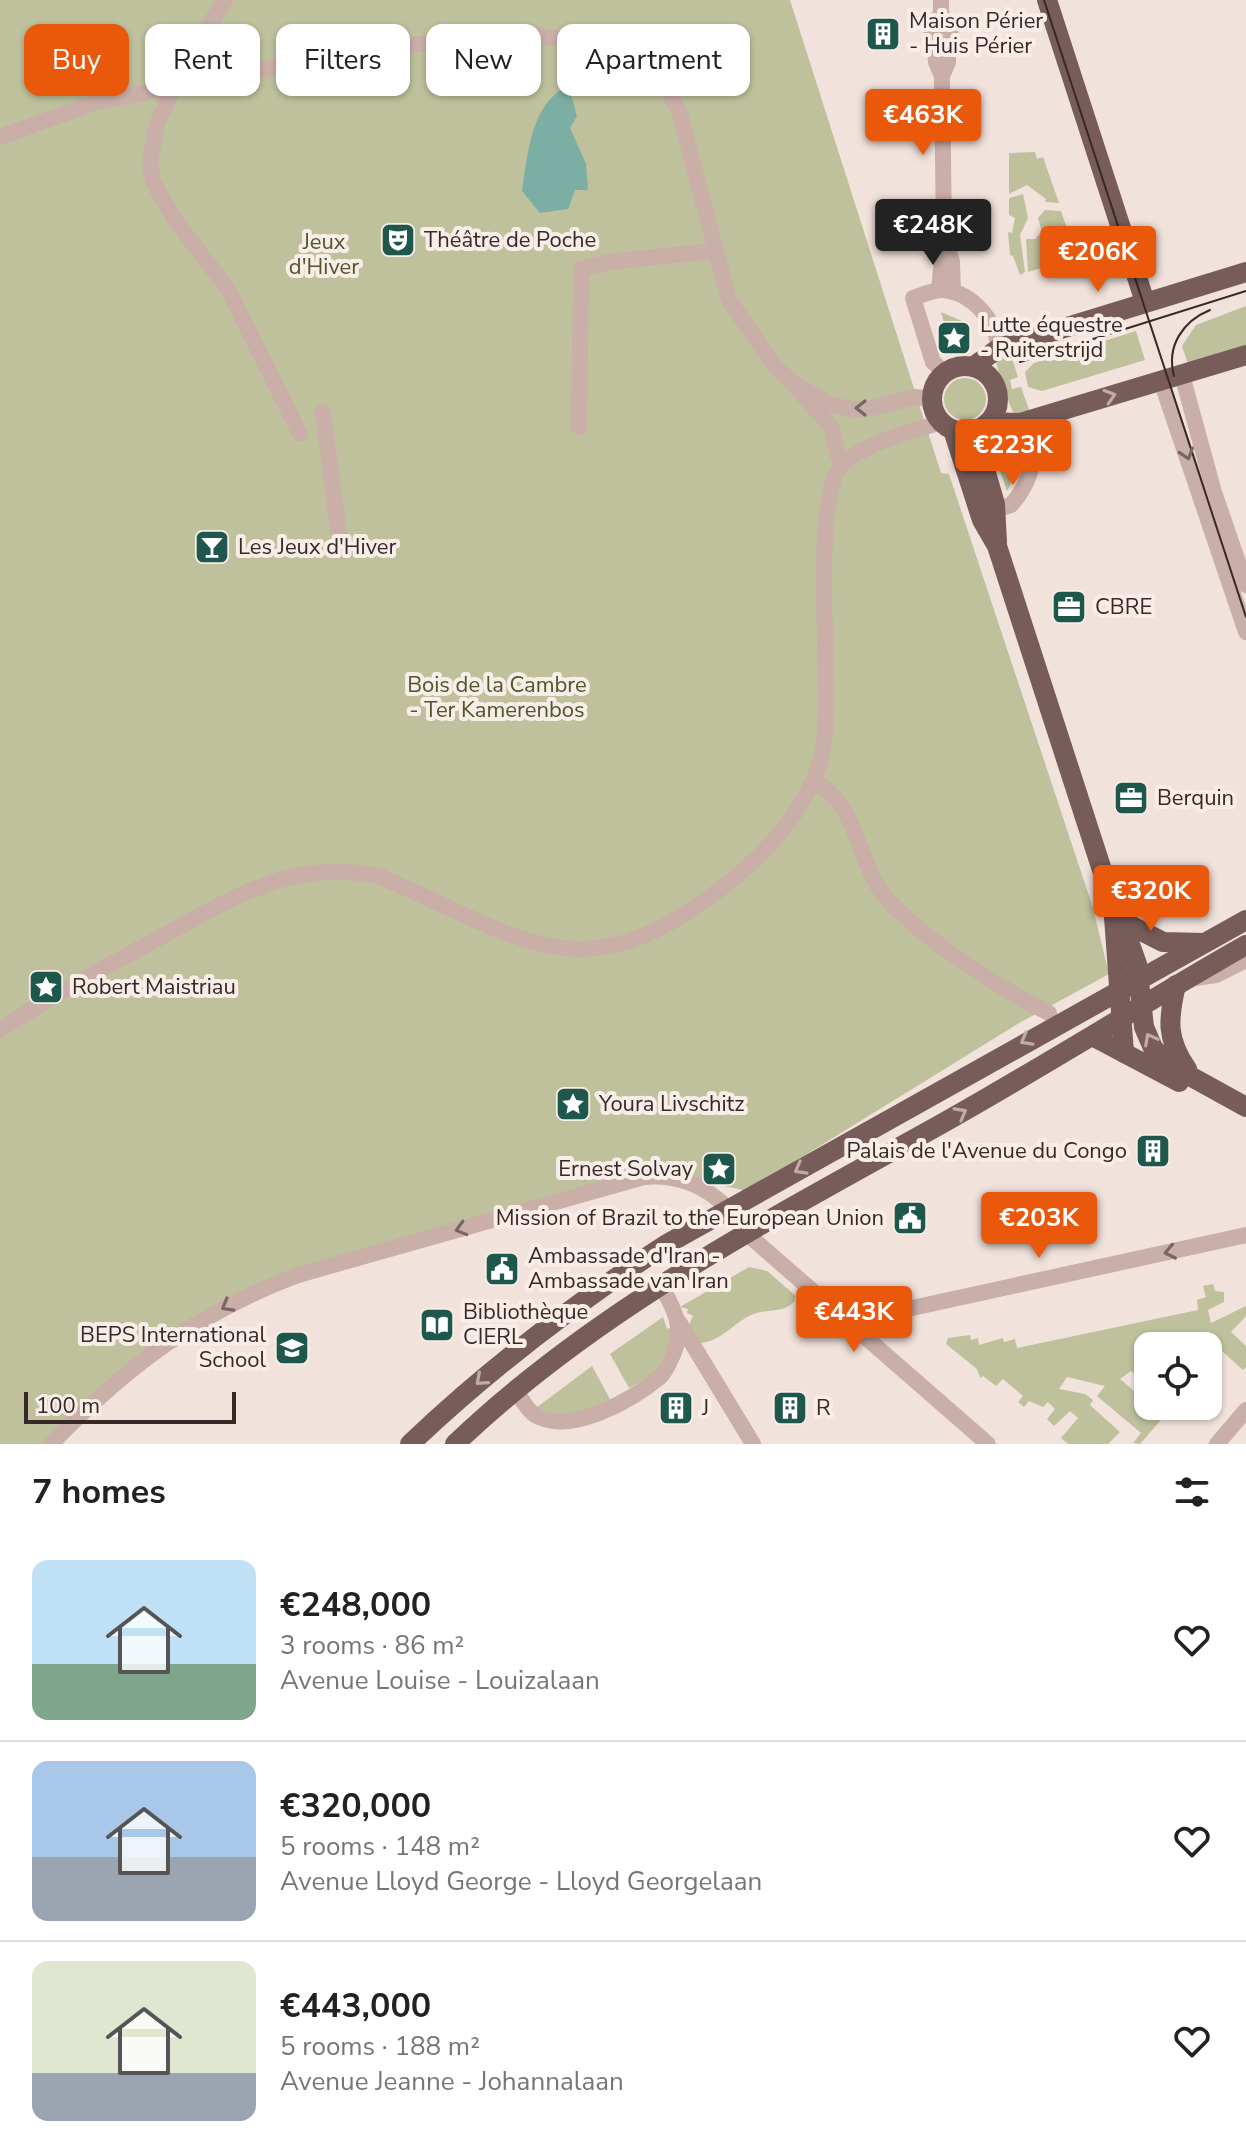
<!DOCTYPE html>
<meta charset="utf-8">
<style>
:root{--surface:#fff;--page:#f6f6f6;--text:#222;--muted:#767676;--line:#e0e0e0;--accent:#ea580c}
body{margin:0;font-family:"Nunito Sans",sans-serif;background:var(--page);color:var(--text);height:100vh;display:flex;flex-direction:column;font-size:30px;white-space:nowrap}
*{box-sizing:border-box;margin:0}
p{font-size:26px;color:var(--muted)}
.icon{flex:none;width:44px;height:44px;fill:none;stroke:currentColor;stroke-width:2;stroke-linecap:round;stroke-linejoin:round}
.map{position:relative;height:1444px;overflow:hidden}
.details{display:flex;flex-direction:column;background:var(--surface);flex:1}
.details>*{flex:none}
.top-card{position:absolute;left:24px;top:24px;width:800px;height:72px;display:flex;gap:16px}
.buttons{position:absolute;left:1134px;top:1332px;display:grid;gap:16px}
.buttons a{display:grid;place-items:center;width:88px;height:88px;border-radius:16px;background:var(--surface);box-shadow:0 2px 6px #0004;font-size:40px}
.scale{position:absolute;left:24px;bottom:20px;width:212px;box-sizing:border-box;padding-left:8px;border:4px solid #372928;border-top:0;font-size:22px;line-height:28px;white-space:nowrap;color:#372928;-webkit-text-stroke:6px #f9ede8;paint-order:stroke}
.price{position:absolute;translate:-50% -68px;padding:0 18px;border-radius:8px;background:var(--accent);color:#fff;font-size:26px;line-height:52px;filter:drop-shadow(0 2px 4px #0008)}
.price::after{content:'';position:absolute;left:50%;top:48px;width:24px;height:18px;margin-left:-12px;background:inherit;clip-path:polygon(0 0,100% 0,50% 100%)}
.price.current{background:#222;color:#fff}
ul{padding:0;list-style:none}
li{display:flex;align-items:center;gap:24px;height:200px;padding:0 32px}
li+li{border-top:2px solid var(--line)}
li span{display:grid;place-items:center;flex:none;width:224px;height:160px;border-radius:16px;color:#555}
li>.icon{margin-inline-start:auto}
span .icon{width:96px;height:96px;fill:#fffc;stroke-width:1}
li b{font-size:34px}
h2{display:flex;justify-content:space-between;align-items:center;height:96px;padding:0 32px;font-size:34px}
.tag{padding:0 28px;border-radius:16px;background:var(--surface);box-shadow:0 2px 6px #0004;font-size:28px;line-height:72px}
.tag.current{background:var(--accent);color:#fff}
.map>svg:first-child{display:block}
.green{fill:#bec19c}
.water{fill:#7bafa4}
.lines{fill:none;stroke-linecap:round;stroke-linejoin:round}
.minor{stroke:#caafa8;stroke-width:16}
.major{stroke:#785c59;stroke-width:20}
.tram{stroke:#372928;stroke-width:2}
.oneway{stroke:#bfaca8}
.oneway2{stroke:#796562}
.labels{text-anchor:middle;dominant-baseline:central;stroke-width:8;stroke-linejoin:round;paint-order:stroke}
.poi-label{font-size:22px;fill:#372928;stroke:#f9ede8;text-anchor:start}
.park-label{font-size:22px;fill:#50552c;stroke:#f9ede8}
</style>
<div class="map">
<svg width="1246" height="1444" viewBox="0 0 1246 1444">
<rect width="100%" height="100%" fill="#f2e2dc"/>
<!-- green -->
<g class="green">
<path d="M0,0H790L941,473L949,474L1093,908L1109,974L1021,1022L747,1191L680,1176L295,1270L245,1289L183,1329L47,1444H0Z"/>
<path d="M1035,152L1037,159L1043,157L1059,203L1045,202L1046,199L1027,185L1009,194V153Z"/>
<path d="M1023,194L1028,218L1020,235L1025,272L1020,275L1013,256L1010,255L1008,232L1012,233L1015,218L1009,215V198Z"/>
<path d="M1045,210L1061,211L1077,257L1028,272L1026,239H1035L1042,232L1038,218Z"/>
<path d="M1246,306V345L1189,367L1182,346L1196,325Z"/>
<path d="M941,312L962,321L971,335L961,339L958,330L947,333Z"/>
<path d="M1136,331L1145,360L1042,391L1028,387L1025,372L1034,363Z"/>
<path d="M1009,348L1018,377L1010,380L1012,389L1021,387L1031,415H1015C1011,411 996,367 996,360Z"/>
<circle cx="965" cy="399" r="21"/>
<path d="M1018,445V472L1007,491L997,462L1005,459L1002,450Z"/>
<path d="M749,1267L767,1271L796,1296L794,1302C783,1314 766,1308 751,1315C734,1323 720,1342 700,1343L689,1325L693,1316L687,1313L688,1309L680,1307Z"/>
<path d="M1213,1284L1215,1291L1224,1292V1302L1208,1310L1211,1323L1246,1306V1316L1231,1332L1246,1346V1367L1243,1370L1222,1351L1208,1363V1346H1148V1385L1141,1373L1137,1376L1131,1371L1120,1379L1159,1412L1164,1406H1173L1140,1444L1133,1443L1141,1433L1097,1396L1105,1386L1067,1377L1059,1389L1085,1394L1093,1400L1090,1405L1120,1432L1108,1444H1068L1061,1438L1078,1418L1070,1411L1054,1426L1047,1419L1055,1409L1048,1402L1043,1407L1029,1401L1024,1407L1018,1402L1023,1396L1003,1379L996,1386L983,1376L980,1378L977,1369L946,1344L948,1338L970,1335L971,1340L978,1338L979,1345L1003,1338L1004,1342L1015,1339L1017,1348L1198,1310L1197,1300L1206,1297L1203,1286Z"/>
<path d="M663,1317L667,1329L673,1326L674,1332L656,1374L629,1388L610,1354Z"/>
<path d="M592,1366L610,1399C580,1418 570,1421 536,1408Z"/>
</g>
<!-- water -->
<path class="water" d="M564,88L571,95L577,116L570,128L586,164L588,190H575L568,209L540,213L522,191C527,157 531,106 564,88Z"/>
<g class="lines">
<!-- minor -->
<g class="minor">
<path d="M225,0L185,64L157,124L150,162L153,182L175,220L228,289L300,434"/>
<path d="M941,18V0"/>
<circle cx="941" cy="28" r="10"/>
<path d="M934,34L936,62L942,76L944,238L939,290"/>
<path d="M202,36L201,60L218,77"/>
<path d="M942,76L948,62V34"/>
<path d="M0,137L97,102L378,47L540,36L605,44L646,64L663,81L679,111L729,300L774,365L794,384L830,404L846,408L864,410L915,397L931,399"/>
<path d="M946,243L952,262L953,292"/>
<path d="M944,372L933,362L913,298C923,295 934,289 944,290C973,293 995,320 999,348"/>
<path d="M1182,375L1214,492L1246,585"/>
<path d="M1161,381L1246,632"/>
<path d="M795,386L831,427L838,455L846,461"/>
<path d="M323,412L341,550"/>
<path d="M579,427L581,269L609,262L713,251"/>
<path d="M995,504L1001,508L1011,505C1029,486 1046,444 1020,423"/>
<path d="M813,781C861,804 855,865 889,901C929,943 997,987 1049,1013"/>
<path d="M1195,978L1216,975L1246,960"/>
<path d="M0,1030C51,995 105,968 159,938C200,916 242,890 287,878C317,870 348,870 378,876C526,938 581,1000 728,883C768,851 806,810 821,759C837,703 805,490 846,460C875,440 907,433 941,422"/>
<path d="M746,1233L988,1444"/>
<path d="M679,1322L753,1444"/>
<path d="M858,1330L871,1317L1246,1235"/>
<path d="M516,1391C521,1398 527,1410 535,1415C570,1436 632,1400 660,1377C667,1371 677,1347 678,1338C681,1320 669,1299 660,1285"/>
<path d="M51,1444C125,1368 198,1312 298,1275L644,1177C675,1174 706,1185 728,1209"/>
<path d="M1217,1444L1246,1410"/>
</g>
<!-- major -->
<g class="major">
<path d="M1047,0L1145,302"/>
<circle cx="965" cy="399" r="33"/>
<path d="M974,366L999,348L1246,272"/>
<path d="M990,422L1020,423L1246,355"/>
<path d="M981,429L980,452L995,504L997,542"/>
<path d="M953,430L982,520L997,546L1113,904L1124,1053"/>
<path d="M1119,914L1137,964L1144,1027L1153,1048L1170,1065L1246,1107"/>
<path d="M1124,922L1163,942L1204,943"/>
<path d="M1176,985C1168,1019 1166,1039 1187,1069"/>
<path d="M1094,1037L1179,1082"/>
<path d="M410,1444C489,1369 575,1303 667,1244L1246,920"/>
<path d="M455,1444C597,1308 773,1218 943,1123C1046,1065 1144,1003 1246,945"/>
</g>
<!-- tram -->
<g class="tram">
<path d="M1044,0L1246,617"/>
<path d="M1020,362L1246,291"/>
<path d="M1174,376C1166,346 1183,321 1210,310"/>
</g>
</g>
<!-- one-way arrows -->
<defs><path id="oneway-chevron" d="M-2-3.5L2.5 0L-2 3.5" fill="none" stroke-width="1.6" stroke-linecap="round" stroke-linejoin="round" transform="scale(2)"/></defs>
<g class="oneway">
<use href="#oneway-chevron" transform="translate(1110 396) rotate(-17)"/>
<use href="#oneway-chevron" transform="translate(1150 1039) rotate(-118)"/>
<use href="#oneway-chevron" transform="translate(1026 1040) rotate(151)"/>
<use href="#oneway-chevron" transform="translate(961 1113) rotate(-29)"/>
<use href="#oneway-chevron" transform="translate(800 1169) rotate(151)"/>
<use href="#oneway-chevron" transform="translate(481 1380) rotate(139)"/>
</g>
<g class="oneway2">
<use href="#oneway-chevron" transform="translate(861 408) rotate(-180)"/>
<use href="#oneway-chevron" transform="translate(1187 454) rotate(72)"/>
<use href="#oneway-chevron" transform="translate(461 1229) rotate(164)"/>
<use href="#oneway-chevron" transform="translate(1170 1252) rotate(168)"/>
<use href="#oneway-chevron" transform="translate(227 1306) rotate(150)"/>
</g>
<!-- icons -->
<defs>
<g id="building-square" transform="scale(1.8)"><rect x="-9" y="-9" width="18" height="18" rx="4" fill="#1e584d" stroke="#f9ede8"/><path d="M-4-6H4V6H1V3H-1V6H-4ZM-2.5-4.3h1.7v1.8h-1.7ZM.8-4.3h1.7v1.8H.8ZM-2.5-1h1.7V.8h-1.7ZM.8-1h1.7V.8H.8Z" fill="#fff"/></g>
<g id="theatre-square" transform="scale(1.8)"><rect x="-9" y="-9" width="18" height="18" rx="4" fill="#1e584d" stroke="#f9ede8"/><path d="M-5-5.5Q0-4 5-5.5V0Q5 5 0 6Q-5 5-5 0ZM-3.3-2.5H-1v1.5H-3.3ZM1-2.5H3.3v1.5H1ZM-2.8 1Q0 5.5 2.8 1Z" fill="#fff"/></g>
<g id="sight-square" transform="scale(1.8)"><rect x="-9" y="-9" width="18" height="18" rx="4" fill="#1e584d" stroke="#f9ede8"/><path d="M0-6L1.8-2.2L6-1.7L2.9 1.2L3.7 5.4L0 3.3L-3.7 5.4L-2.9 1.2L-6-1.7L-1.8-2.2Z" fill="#fff"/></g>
<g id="bar-square" transform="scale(1.8)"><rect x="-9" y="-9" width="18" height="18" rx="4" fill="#1e584d" stroke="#f9ede8"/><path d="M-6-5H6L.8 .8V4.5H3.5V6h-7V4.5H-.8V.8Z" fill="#fff"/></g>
<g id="office-square" transform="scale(1.8)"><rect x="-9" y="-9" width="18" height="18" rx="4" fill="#1e584d" stroke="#f9ede8"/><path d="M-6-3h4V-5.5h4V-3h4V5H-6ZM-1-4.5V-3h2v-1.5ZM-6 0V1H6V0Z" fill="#fff"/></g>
<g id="civic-square" transform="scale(1.8)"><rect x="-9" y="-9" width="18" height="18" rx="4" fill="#1e584d" stroke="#f9ede8"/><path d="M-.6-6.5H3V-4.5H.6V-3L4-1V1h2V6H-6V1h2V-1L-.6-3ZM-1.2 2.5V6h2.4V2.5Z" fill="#fff"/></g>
<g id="library-square" transform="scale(1.8)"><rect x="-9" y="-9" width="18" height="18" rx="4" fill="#1e584d" stroke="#f9ede8"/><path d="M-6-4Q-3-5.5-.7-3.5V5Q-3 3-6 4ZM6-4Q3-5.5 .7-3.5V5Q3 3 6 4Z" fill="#fff"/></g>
<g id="school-square" transform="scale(1.8)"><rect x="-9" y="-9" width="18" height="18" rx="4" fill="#1e584d" stroke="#f9ede8"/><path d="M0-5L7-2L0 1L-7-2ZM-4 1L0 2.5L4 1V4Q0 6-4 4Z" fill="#fff"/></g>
</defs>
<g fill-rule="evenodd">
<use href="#building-square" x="883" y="34"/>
<use href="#theatre-square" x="398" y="240"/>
<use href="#sight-square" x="954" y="338"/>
<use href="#bar-square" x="212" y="547"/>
<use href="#office-square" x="1069" y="607"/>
<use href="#office-square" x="1131" y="798"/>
<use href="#sight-square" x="46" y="987"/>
<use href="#sight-square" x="573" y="1104"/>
<use href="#building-square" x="1153" y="1151"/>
<use href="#sight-square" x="719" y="1169"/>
<use href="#civic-square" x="910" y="1218"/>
<use href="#civic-square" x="502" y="1269"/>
<use href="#library-square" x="437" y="1325"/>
<use href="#school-square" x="292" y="1348"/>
<use href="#building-square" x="676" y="1408"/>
<use href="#building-square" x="790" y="1408"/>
</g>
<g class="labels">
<!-- poi labels -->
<g class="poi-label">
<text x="909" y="21">Maison Périer<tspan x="909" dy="25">- Huis Périer</tspan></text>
<text x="424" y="240">Théâtre de Poche</text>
<text x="980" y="325">Lutte équestre<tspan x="980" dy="25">- Ruiterstrijd</tspan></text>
<text x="238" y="547">Les Jeux d'Hiver</text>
<text x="1095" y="607">CBRE</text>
<text x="1157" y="798">Berquin</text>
<text x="72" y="987">Robert Maistriau</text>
<text x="599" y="1104">Youra Livschitz</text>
<text x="1127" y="1151" text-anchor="end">Palais de l'Avenue du Congo</text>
<text x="693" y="1169" text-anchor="end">Ernest Solvay</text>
<text x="884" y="1218" text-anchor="end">Mission of Brazil to the European Union</text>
<text x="528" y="1256">Ambassade d'Iran -<tspan x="528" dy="25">Ambassade van Iran</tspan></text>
<text x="463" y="1312">Bibliothèque<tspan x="463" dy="25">CIERL</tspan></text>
<text x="266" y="1335" text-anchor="end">BEPS International<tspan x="266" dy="25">School</tspan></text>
<text x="702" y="1408">J</text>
<text x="816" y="1408">R</text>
</g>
<!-- park labels -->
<g class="park-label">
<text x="324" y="242">Jeux<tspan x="324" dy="25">d'Hiver</tspan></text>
<text x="497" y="685">Bois de la Cambre<tspan x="497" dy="25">- Ter Kamerenbos</tspan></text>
</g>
</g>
</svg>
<div class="buttons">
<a><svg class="icon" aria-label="locate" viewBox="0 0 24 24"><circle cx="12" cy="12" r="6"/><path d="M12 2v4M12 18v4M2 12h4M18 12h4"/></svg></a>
</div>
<div class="scale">100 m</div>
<b class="price" style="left:923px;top:157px">€463K</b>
<b class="price current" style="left:933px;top:267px">€248K</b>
<b class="price" style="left:1098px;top:294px">€206K</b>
<b class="price" style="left:1013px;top:487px">€223K</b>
<b class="price" style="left:1151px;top:933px">€320K</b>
<b class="price" style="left:1039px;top:1260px">€203K</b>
<b class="price" style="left:854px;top:1354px">€443K</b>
<div class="top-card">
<a class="tag current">Buy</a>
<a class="tag">Rent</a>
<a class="tag">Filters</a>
<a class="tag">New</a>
<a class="tag">Apartment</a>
</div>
</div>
<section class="details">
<h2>7 homes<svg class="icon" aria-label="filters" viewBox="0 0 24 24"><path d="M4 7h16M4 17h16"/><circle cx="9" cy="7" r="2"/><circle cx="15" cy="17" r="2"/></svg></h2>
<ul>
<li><span style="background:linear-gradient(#bfe0f5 65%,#7fa58c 0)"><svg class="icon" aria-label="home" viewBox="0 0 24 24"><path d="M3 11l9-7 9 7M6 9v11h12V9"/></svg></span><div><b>€248,000</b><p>3 rooms · 86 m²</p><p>Avenue Louise - Louizalaan</p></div><svg class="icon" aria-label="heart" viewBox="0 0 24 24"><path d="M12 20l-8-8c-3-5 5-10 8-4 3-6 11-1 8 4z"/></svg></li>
<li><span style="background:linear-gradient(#a9c7e8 60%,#9aa5b1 0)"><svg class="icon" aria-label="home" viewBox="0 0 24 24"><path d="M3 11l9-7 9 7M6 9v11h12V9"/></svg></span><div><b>€320,000</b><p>5 rooms · 148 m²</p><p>Avenue Lloyd George - Lloyd Georgelaan</p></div><svg class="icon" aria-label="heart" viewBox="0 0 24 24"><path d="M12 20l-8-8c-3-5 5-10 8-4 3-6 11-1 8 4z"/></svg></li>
<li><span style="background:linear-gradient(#dfe7d0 70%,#9aa5b1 0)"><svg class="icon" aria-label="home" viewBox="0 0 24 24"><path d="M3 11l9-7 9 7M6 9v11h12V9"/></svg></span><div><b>€443,000</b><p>5 rooms · 188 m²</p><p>Avenue Jeanne - Johannalaan</p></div><svg class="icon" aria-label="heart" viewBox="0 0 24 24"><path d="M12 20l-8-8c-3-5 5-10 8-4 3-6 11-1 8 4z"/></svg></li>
</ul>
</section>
